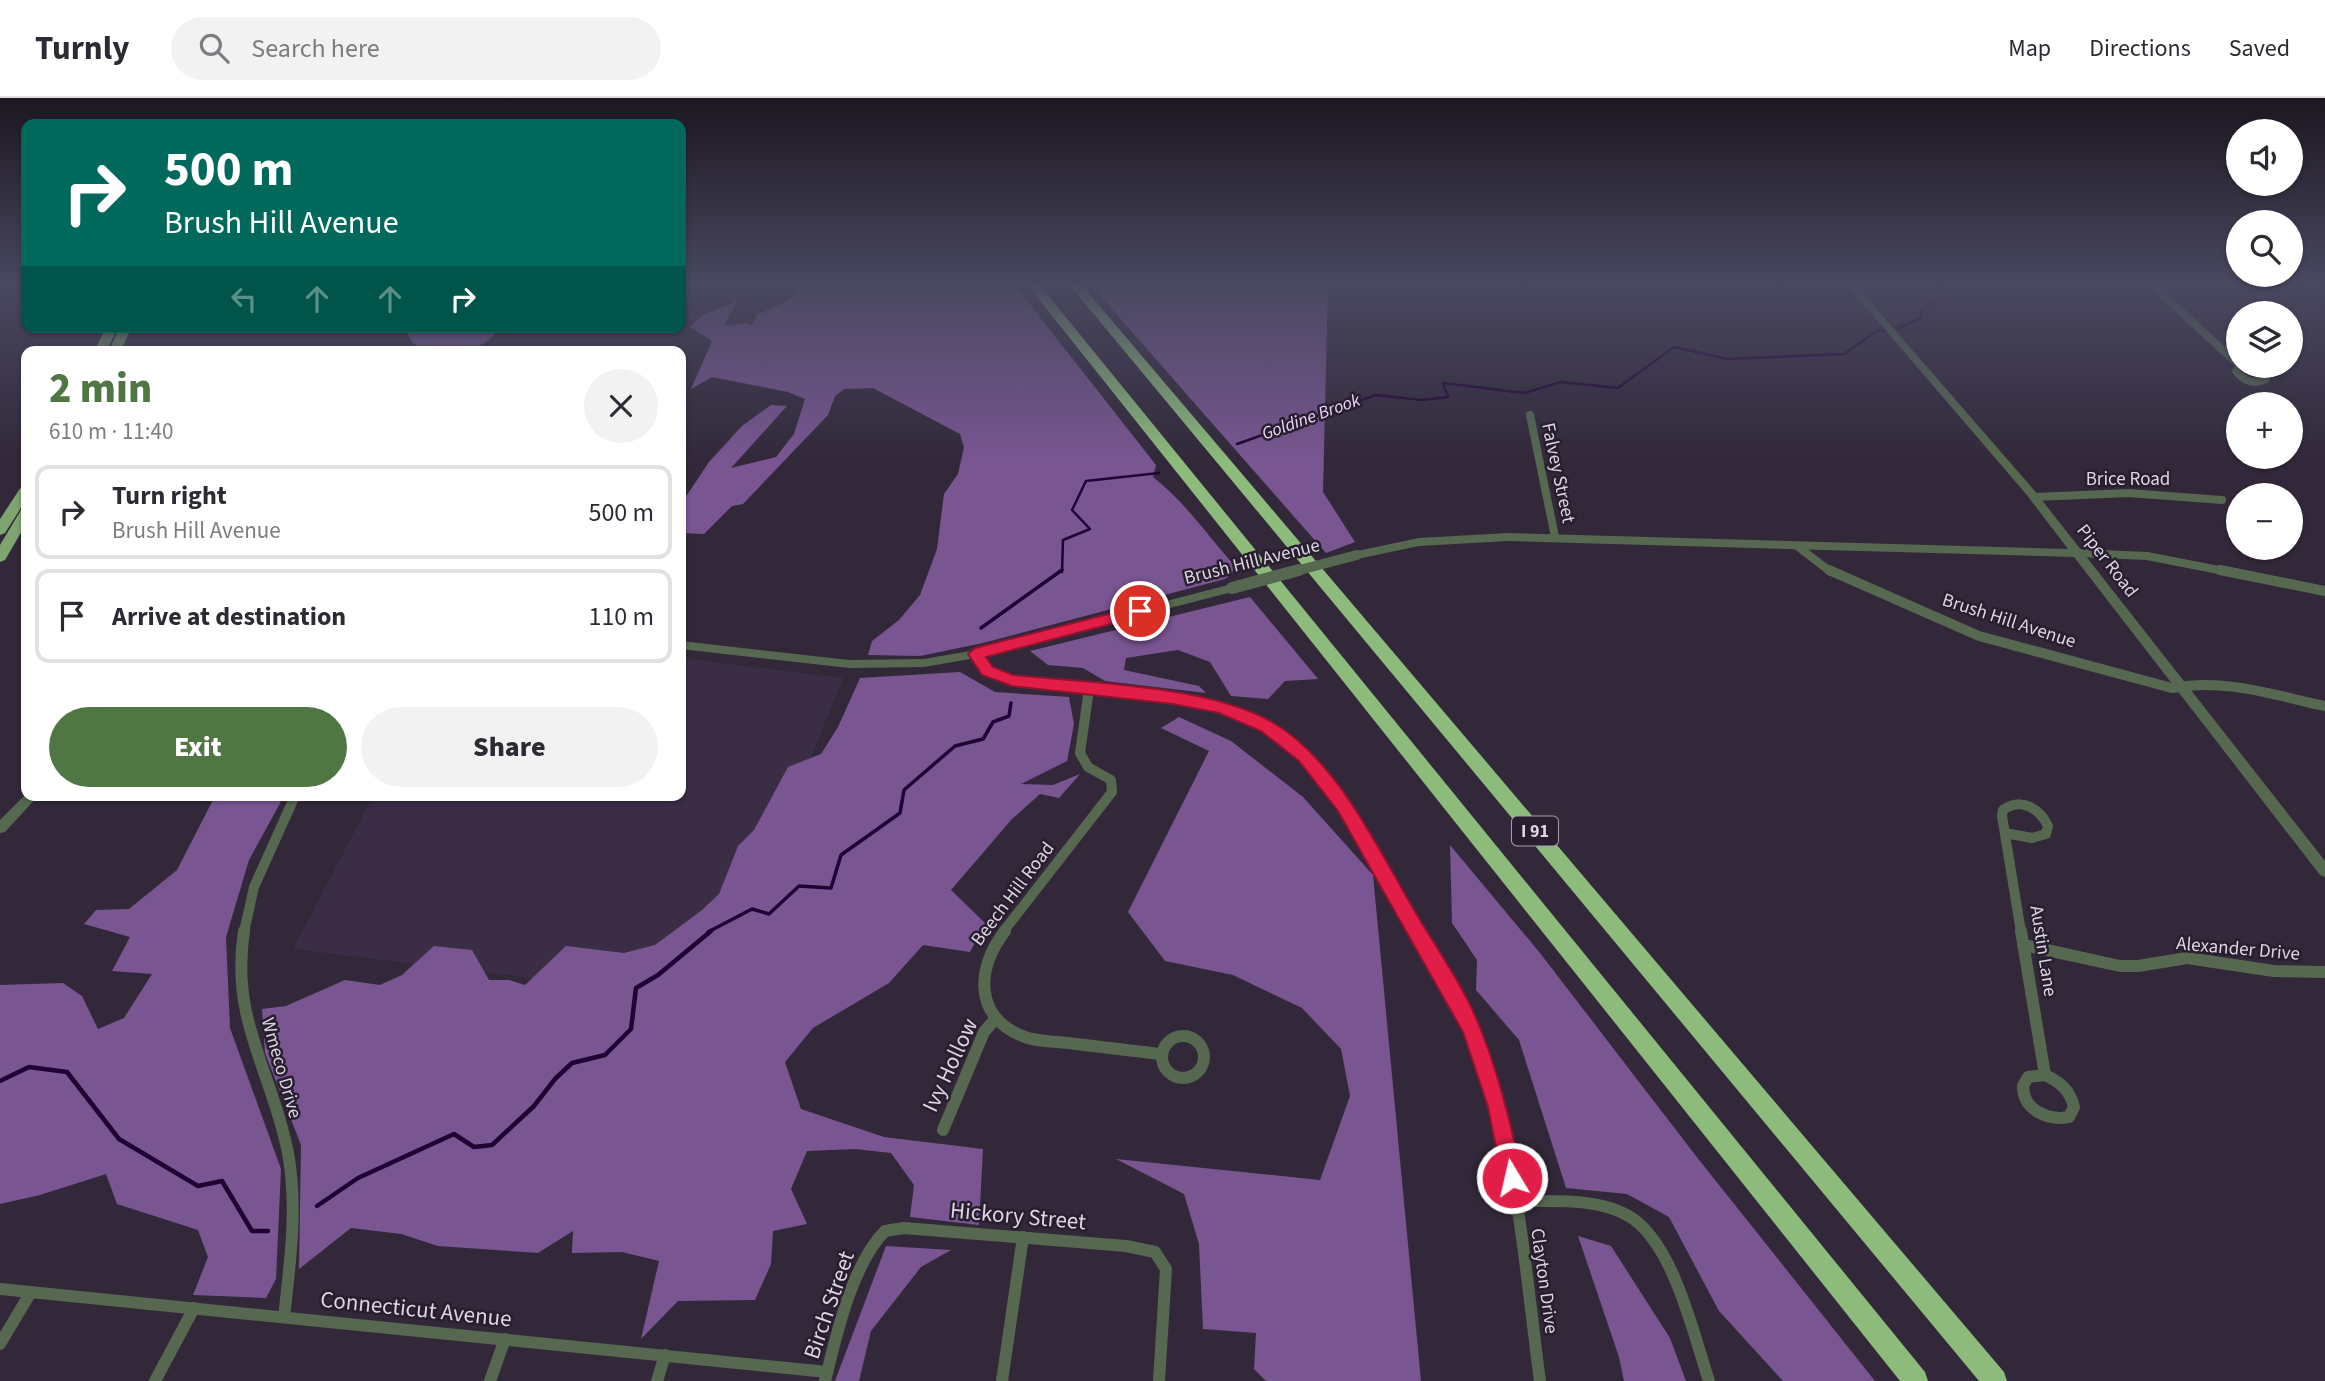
<!DOCTYPE html>
<meta charset="utf-8">
<style>
:root{--surface:#fff;--page:#f2f2f3;--text:#2b2b33;--muted:#7c7c81;--line:#e1e1e2;--accent:#4f7643}
body{margin:0;font-family:"Source Sans 3",sans-serif;background:var(--page);color:var(--text);height:100vh;display:flex;flex-direction:column;font-size:26px;white-space:nowrap}
*{box-sizing:border-box;margin:0}
p{font-size:23px;color:var(--muted)}
.icon{flex:none;width:38px;height:38px;fill:none;stroke:currentColor;stroke-width:2;stroke-linecap:round;stroke-linejoin:round}
.map{position:relative;flex:1;overflow:hidden}
.panel{position:absolute;left:21px;top:248px;width:665px;height:455px;display:flex;flex-direction:column;background:var(--surface);border-radius:14px;box-shadow:0 2px 5px #0004}
.panel>*{flex:none}
.top-card{position:absolute;left:21px;top:21px;width:665px;height:214px;border-radius:14px;box-shadow:0 2px 5px #0004;background:#00695c;color:#fff;overflow:hidden}
.controls{position:absolute;left:2226px;top:21px;display:grid;gap:14px}
.controls a{display:grid;place-items:center;width:77px;height:77px;border-radius:50%;background:var(--surface);box-shadow:0 2px 5px #0004;font-size:35px}
.pin{position:absolute;display:grid;place-items:center;width:60px;height:60px;color:#fff;margin:-30px;border:4px solid #fff;border-radius:50%;box-shadow:0 2px 7px #0007}
.me{position:absolute;width:77px;margin:-38px;rotate:351deg;stroke-linejoin:round;filter:drop-shadow(0 0 5px #0008)}
.turn{display:flex;align-items:center;gap:24px;height:147px;padding:0 28px;font-size:32px}
.turn .icon{width:91px;height:91px;stroke-width:2.5}
.turn b{display:block;font-size:49px;line-height:60px}
.lanes{display:flex;align-items:center;height:66px;padding:0 28px;background:#0003;justify-content:center;gap:35px;direction:ltr}
.lanes .off{opacity:.35}
.round{display:grid;place-items:center;flex:none;width:74px;height:74px;border-radius:37px;background:var(--page)}
.headline{display:flex;align-items:center;justify-content:space-between;height:119px;padding:0 28px}
h1{font-size:42px;font-weight:800;line-height:52px;color:var(--accent)}
.action{display:flex;gap:14px;margin-top:auto;padding:14px 28px}
.action a{flex:1;height:80px;border-radius:42px;background:var(--accent);color:#fff;font-size:28px;font-weight:800;line-height:80px;text-align:center}
.action a+a{background:var(--page);color:var(--text)}
ul{padding:0;list-style:none}
li{display:flex;align-items:center;gap:21px;height:94px;margin:0 14px 10px;padding:0 14px;border:4px solid var(--line);border-radius:14px}
li div{flex:1}
li b{display:block;font-size:26px}
li em{font-style:normal}
header{display:flex;align-items:center;gap:42px;box-sizing:border-box;height:98px;padding:0 35px;background:var(--surface);border-bottom:2px solid var(--line)}
header strong{font-size:33px}
nav{display:flex;gap:38px;margin-inline-start:auto;font-size:24px}
.search{width:490px;height:63px;background:var(--page);display:flex;align-items:center;gap:18px;box-sizing:border-box;padding:0 24px;border-radius:38px;color:var(--muted);font-size:26px}
.map>svg:first-child{display:block}
.built{fill:#3b2d45}
.forest{fill:#795692}
.lines{fill:none;stroke-linecap:round;stroke-linejoin:round}
.stream-far2{stroke:#1f0032;stroke-width:2.5}
.stream-far1{stroke:#1f0032;stroke-width:3.5}
.stream{stroke:#1f0032;stroke-width:4.5}
.minor-far2{stroke:#566950;stroke-width:8}
.minor-far1{stroke:#566950;stroke-width:10}
.minor{stroke:#566950;stroke-width:12}
.tertiary{fill:#566950;fill-rule:evenodd}
.primary{fill:#7ea470;fill-rule:evenodd}
.motorway{fill:#8dbb7c;fill-rule:evenodd}
.tertiary-bridge-far1{stroke:#566950;stroke-width:10}
.tertiary-bridge{stroke:#566950;stroke-width:12}
.route{fill:#e11d48;stroke:#92132f;stroke-width:2}
.labels{text-anchor:middle;dominant-baseline:central;stroke-width:5;stroke-linejoin:round;paint-order:stroke}
.far-water-label{font-size:18px;font-style:italic;fill:#ebd7fa;stroke:#281e30}
.shield{fill:#281e30;stroke:#a69fac;stroke-width:2}
.shield-label{font-size:18px;font-weight:bold;fill:#dcd6e1}
.street-label{font-size:19px;fill:#dcd6e1;stroke:#281e30}
.near-street-label{font-size:23px;fill:#dcd6e1;stroke:#281e30}
</style>
<header>
<strong>Turnly</strong>
<div class="search"><svg class="icon" aria-label="search" viewBox="0 0 24 24"><circle cx="10" cy="10" r="6"/><path d="M15 15l6 6"/></svg>Search here</div>
<nav><a>Map</a><a>Directions</a><a>Saved</a></nav>
</header>
<div class="map">
<svg width="2325" height="1283" viewBox="0 0 2325 1283">
<rect width="100%" height="100%" fill="#32283a"/>
<!-- built -->
<path class="built" d="M681,560l162,20 -131,322 -419,-51 80,-153h308z"/>
<!-- forest -->
<g class="forest">
<path d="M696,185h317l143,182 -3,12c33,26 54,58 82,89l-3,7 -7,6 -242,64 -63,13 -52,-1 4,-14 27,-21 21,-25 17,-46 7,-55 14,-20 6,-27 -4,-13 -87,-46 -29,1 -9,7 -7,19 -85,89 -11,2 -28,28 -23,-1v-29l28,-42 33,-36 29,-21 16,1 -56,62 45,-11 18,-23 11,-35 -17,-7 -76,-15 -21,12 21,-48 -22,-14 13,-12 34,-14 -13,25 22,-3 6,3 5,-11 36,-17 1,-11 -90,-1z"/>
<path d="M1089,185h239l-5,209 32,50 -29,11z"/>
<path d="M404,229h45l6,6 3,-6h42c-17,28 -48,25 -77,25l-11,-10z"/>
<path d="M1250,499l68,82 -33,2 -17,18 -37,-3 -21,-34 -32,-12 -52,8 -2,12 75,16 7,7 -101,-12 -22,-13 -35,-3 -18,-14z"/>
<path d="M960,574l35,20 74,5 5,27 -7,37 -46,23 32,1 27,-11 -21,24 -19,-4 -28,25 -61,71 34,33 -15,29 -47,-7 -34,38 -76,45 -28,34 16,47 83,28 99,12 -4,76 -69,-8 4,-32 -23,-32 -36,-4 -48,2 -16,38 16,35 -34,7 -2,33 -16,36 -77,1 -37,38 18,-78 -37,-9 -50,1 1,-22 -35,22 -100,-7 -37,-12 -50,-6 -52,41 2,-124 -36,-92 -3,-44 24,-3 59,-26 35,5 22,-10 32,-29 38,4 17,30h20l16,5 41,-39 58,7 31,-8 47,-35 17,-16 19,-48 16,-16 34,-63 33,-13 17,-27 22,-49z"/>
<path d="M1179,619l52,24 72,56 70,78 48,506h-155l-12,-12 2,-36 -53,-4 -4,-85 -15,-50 -68,-35 204,21 30,-84 -9,-47 -39,-41 -69,-33 -68,-14 -37,-49 81,-161 -48,-23z"/>
<path d="M215,698h69l-35,64 -23,77 4,91 51,141 -5,110 -10,19 -73,-3 15,-38 -10,-27 -81,-26 -11,-30 -66,21 -40,9v-219l63,-2 19,13 16,33 26,-11 28,-44 -40,-3 18,-34 -46,-13 12,-14 33,-1 48,-39z"/>
<path d="M1450,747l90,108 156,203 179,225h-92l-64,-70 -50,-94 -42,-23 -61,-6 -47,-148 -43,-50 1,-30 -25,-37z"/>
<path d="M1578,1138l33,10 59,92 16,43h-62l-5,-24z"/>
<path d="M886,1148l65,4 -30,17 -50,64 -12,50h-24z"/>
</g>
<g class="lines">
<!-- stream-far2 -->
<g class="stream-far2">
<path d="M1898,230l23,-10v-8l21,-10 -1,-17"/>
<path d="M1237,346l139,-49 46,5 26,-3 -5,-14 81,10 37,-11 57,6 56,-41 53,12 117,-5 34,-24 8,1"/>
<path d="M1062,474l1,-32 27,-11 -18,-19 14,-29 73,-8"/>
</g>
<!-- stream-far1 -->
<g class="stream-far1">
<path d="M981,530l81,-58"/>
<path d="M708,834l44,-23 17,5 30,-28 32,2 10,-33 59,-42 4,-23 51,-44 28,-7 10,-17 16,-6 2,-13"/>
</g>
<!-- stream -->
<g class="stream">
<path d="M0,983l29,-14 38,5 52,67 79,47 24,-5 30,50h16"/>
<path d="M317,1108l41,-28 96,-44 20,13 18,-2 42,-39 21,-27 17,-16 33,-8 26,-26 5,-41 22,-13 53,-44"/>
</g>
<!-- minor-far2 -->
<g class="minor-far2">
<path d="M2150,185l88,81"/>
<path d="M2241,268l19,5 6,8c-12,6 -22,2 -30,-8z"/>
<path d="M1530,317l25,122"/>
<path d="M2034,399l94,-4 94,7"/>
<path d="M1797,448l34,26"/>
<path d="M2079,455l68,3 82,16"/>
</g>
<!-- minor-far1 -->
<g class="minor-far1">
<path d="M1829,472l150,66 193,52c53,-10 101,7 153,18"/>
<path d="M2220,472l105,21"/>
<path d="M976,556l12,17 23,9c65,10 131,9 195,23 81,18 124,81 165,148 16,27 34,54 50,81"/>
<path d="M2005,735l27,5 14,-4 2,-8c-9,-18 -27,-29 -45,-16l-1,6 19,116"/>
<path d="M244,834l10,-45 41,-91"/>
<path d="M1003,834l109,-140 -1,-12 -23,-13 -8,-14 9,-64"/>
</g>
<!-- minor -->
<g class="minor">
<path d="M244,833c-14,89 28,140 44,222 10,54 2,110 -4,164"/>
<path d="M1005,833c-29,37 -32,87 20,106 13,5 29,4 43,6 31,4 61,7 92,11"/>
<path d="M1420,833c22,38 45,77 60,119 38,106 45,220 60,331"/>
<path d="M2021,833l24,144"/>
<path d="M2024,847l96,21h18l49,-8 87,13 51,1"/>
<circle cx="1183" cy="959" r="21"/>
<path d="M2045,977c15,7 25,15 29,32l-5,10c-21,4 -46,-7 -46,-31l5,-9z"/>
<path d="M943,1032l41,-98 12,-14"/>
<path d="M1515,1103c35,1 79,-4 112,14 46,25 66,118 82,166"/>
<path d="M0,1191l827,83"/>
<path d="M0,1246l31,-52"/>
<path d="M155,1283l39,-73"/>
<path d="M490,1283l15,-42"/>
<path d="M657,1283l8,-26"/>
<path d="M825,1283c11,-45 27,-117 60,-150l19,-3 222,18 29,6 11,17 -7,112"/>
<path d="M1002,1283l21,-144"/>
</g>
<!-- tertiary -->
<g class="tertiary">
<path d="M1845,185h9l180,207 291,371v16l-5,-2 -246,-318 -566,-16 -89,5 -62,13 -5,-4 5,-4 62,-13 89,-5 560,16 -42,-55z"/>
<path d="M1232,486l4,1 2,3 -2,3 -260,67 -52,9 -75,1 -168,-19v-8l168,19 75,-1 52,-9z"/>
<path d="M26,696v2h12l-33,36 -5,1v-13z"/>
</g>
<!-- primary -->
<g class="primary">
<path d="M106,229h12l-12,25h-12z"/>
<path d="M120,229h12l-12,25h-12z"/>
<path d="M26,388v14l-21,33 -5,2v-16l21,-32z"/>
<path d="M26,410v16l-21,36 -5,2v-17l21,-35z"/>
</g>
<!-- motorway -->
<g class="motorway">
<path d="M1026,185h12l887,1089 3,9h-28z"/>
<path d="M1068,185h12l924,1089 3,9h-28z"/>
</g>
<!-- tertiary-bridge-far1 -->
<path class="tertiary-bridge-far1" d="M1292,474l65,-17"/>
<!-- tertiary-bridge -->
<path class="tertiary-bridge" d="M1232,490l67,-18"/>
</g>
<!-- sky -->
<linearGradient id="sky" x2="0" y2="1"><stop stop-color="#1c1620"/><stop offset="0.51" stop-color="#494860"/><stop offset="1" stop-color="#494860" stop-opacity="0"/></linearGradient>
<rect width="2325" height="364" fill="url(#sky)"/>
<!-- route -->
<path class="route" d="M1140,508l5,1 3,4 -3,4 -159,42 7,10 20,8c76,8 193,10 259,47 66,38 107,129 145,193 22,37 49,75 64,115 19,48 31,97 41,148l-3,7 -7,3 -8,-3 -2,-7 -14,-71 -25,-75 -125,-221 -39,-50 -38,-30 -42,-18 -46,-9 -161,-18 -30,-11 -14,-21 7,-6z"/>
<g class="labels">
<!-- far-water labels -->
<g class="far-water-label">
<text transform="translate(1311 319) rotate(-20)">Goldine Brook</text>
</g>
<!-- shield labels -->
<rect class="shield" x="1512" y="718.5" width="46" height="29" rx="5"/>
<g class="shield-label">
<text x="1535" y="733">I 91</text>
</g>
<!-- street labels -->
<g class="street-label">
<text transform="translate(1558 375) rotate(78)">Falvey Street</text>
<text x="2128" y="381">Brice Road</text>
<text transform="translate(2107 463) rotate(52)">Piper Road</text>
<text transform="translate(1252 464) rotate(-14)">Brush Hill Avenue</text>
<text transform="translate(2009 523) rotate(18)">Brush Hill Avenue</text>
<text transform="translate(1013 796) rotate(-53)">Beech Hill Road</text>
<text transform="translate(2238 851) rotate(5)">Alexander Drive</text>
<text transform="translate(2043 853) rotate(81)">Austin Lane</text>
<text transform="translate(281 970) rotate(74)">Wmeco Drive</text>
<text transform="translate(1544 1183) rotate(82)">Clayton Drive</text>
</g>
<!-- near-street labels -->
<g class="near-street-label">
<text transform="translate(950 967) rotate(-65)">Ivy Hollow</text>
<text transform="translate(1018 1118) rotate(5)">Hickory Street</text>
<text transform="translate(829 1207) rotate(-71)">Birch Street</text>
<text transform="translate(416 1211) rotate(6)">Connecticut Avenue</text>
</g>
</g>
</svg>
<div class="controls">
<a><svg class="icon" aria-label="sound" viewBox="0 0 24 24"><path d="M4 9h4l5-4v14l-5-4H4zM17 9q2 3 0 6"/></svg></a>
<a><svg class="icon" aria-label="search" viewBox="0 0 24 24"><circle cx="10" cy="10" r="6"/><path d="M15 15l6 6"/></svg></a>
<a><svg class="icon" aria-label="layers" viewBox="0 0 24 24"><path d="M12 4l9 5-9 5-9-5zM3 14l9 5 9-5"/></svg></a>
<a>+</a>
<a>−</a>
</div>
<div class="pin" style="left:1140px;top:513px;background:#d93025"><svg class="icon" aria-label="arrive" viewBox="0 0 24 24"><path d="M6 21V4h12l-3 4 3 4H6"/></svg></div>
<svg class="me" style="left:1512px;top:1080px" viewBox="-20 -20 40 40"><circle r="17" fill="#e11d48" stroke="#fff" stroke-width="3"/><path d="M0-11L8 9 0 5-8 9z" fill="#fff"/></svg>
<div class="top-card">
<div class="turn"><svg class="icon" aria-label="right" viewBox="0 0 24 24"><path d="M7 20v-9h11M14 6l5 5-5 5"/></svg><div><b>500 m</b>Brush Hill Avenue</div></div>
<div class="lanes"><svg class="icon off" aria-label="left" viewBox="0 0 24 24"><path d="M17 20v-9H6M10 6l-5 5 5 5"/></svg><svg class="icon off" aria-label="ahead" viewBox="0 0 24 24"><path d="M12 20V5M6 11l6-6 6 6"/></svg><svg class="icon off" aria-label="ahead" viewBox="0 0 24 24"><path d="M12 20V5M6 11l6-6 6 6"/></svg><svg class="icon" aria-label="right" viewBox="0 0 24 24"><path d="M7 20v-9h11M14 6l5 5-5 5"/></svg></div>
</div>
<section class="panel">
<div class="headline"><div><h1>2 min</h1><p>610 m · 11:40</p></div><a class="round"><svg class="icon" aria-label="close" viewBox="0 0 24 24"><path d="M6 6l12 12M18 6L6 18"/></svg></a></div>
<ul>
<li><svg class="icon" aria-label="right" viewBox="0 0 24 24"><path d="M7 20v-9h11M14 6l5 5-5 5"/></svg><div><b>Turn right</b><p>Brush Hill Avenue</p></div><em>500 m</em></li>
<li><svg class="icon" aria-label="arrive" viewBox="0 0 24 24"><path d="M6 21V4h12l-3 4 3 4H6"/></svg><div><b>Arrive at destination</b></div><em>110 m</em></li>
</ul>
<div class="action"><a>Exit</a><a>Share</a></div>
</section>
</div>
